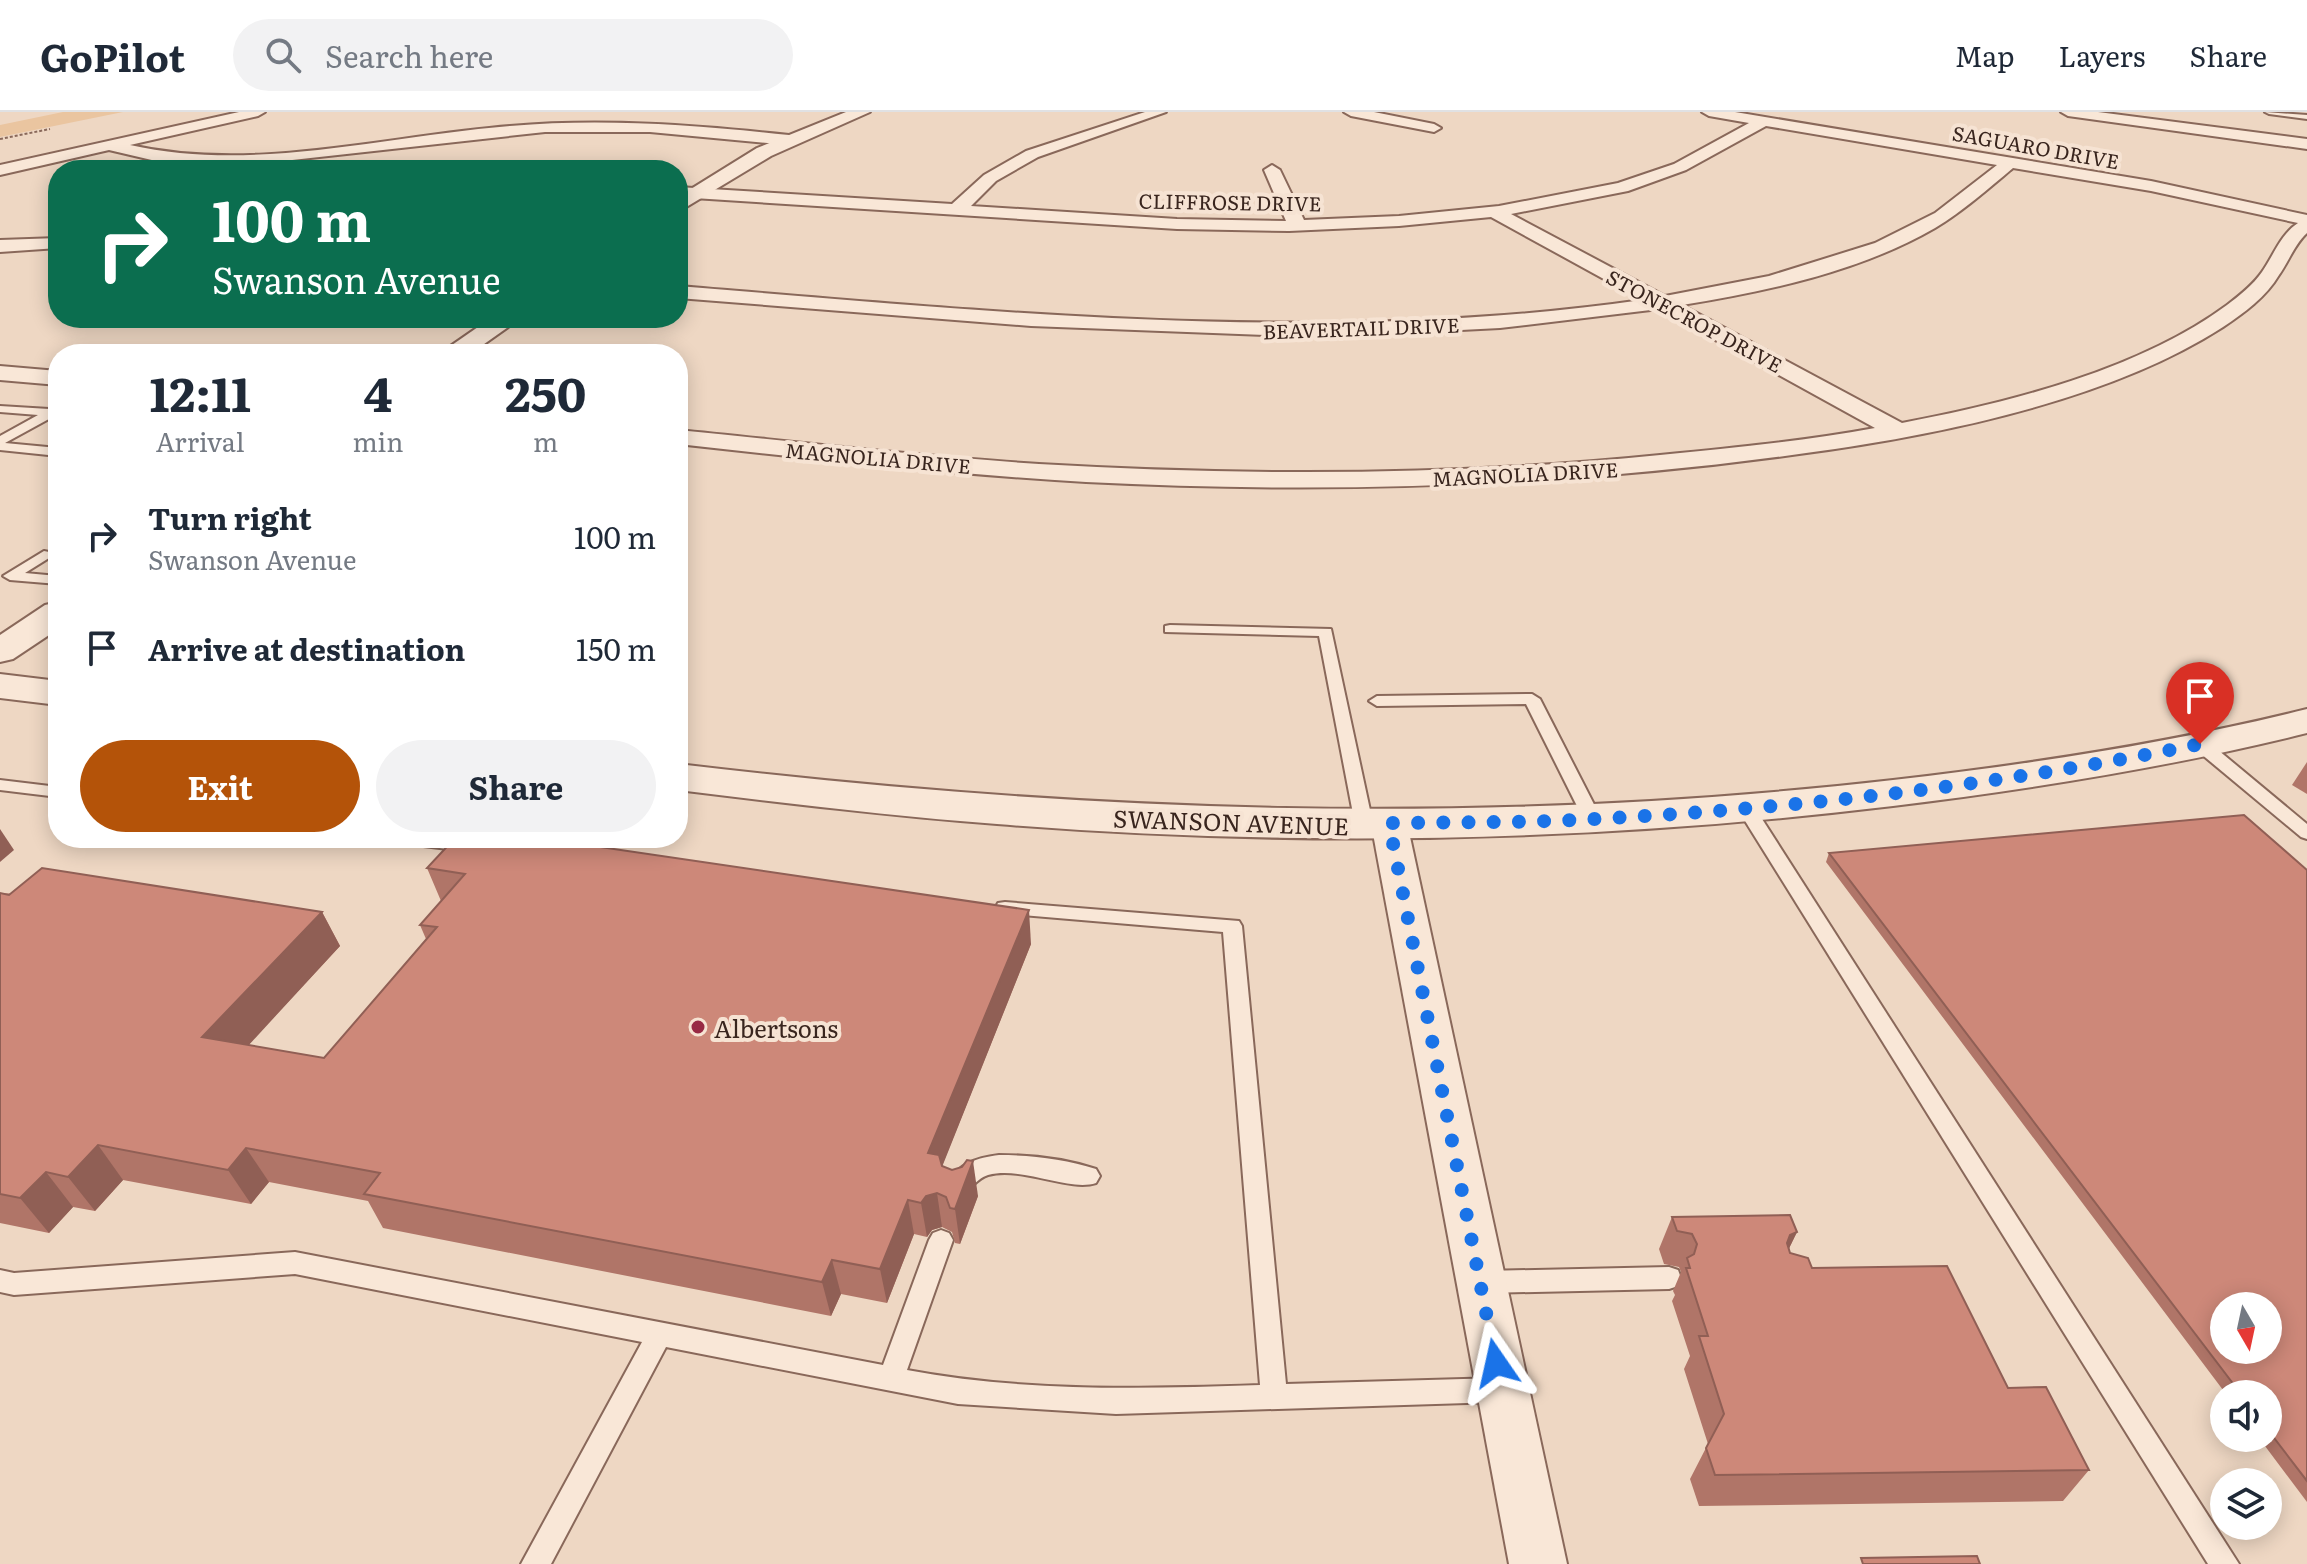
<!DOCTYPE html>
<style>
:root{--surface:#fff;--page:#f2f2f3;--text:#1f2937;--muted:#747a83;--line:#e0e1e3;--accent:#b45309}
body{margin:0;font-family:Literata,serif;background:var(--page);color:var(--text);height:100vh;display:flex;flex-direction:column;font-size:30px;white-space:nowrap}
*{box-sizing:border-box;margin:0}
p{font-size:26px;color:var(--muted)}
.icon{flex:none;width:44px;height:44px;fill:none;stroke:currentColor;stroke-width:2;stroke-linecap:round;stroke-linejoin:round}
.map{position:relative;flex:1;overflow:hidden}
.sheet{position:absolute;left:48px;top:232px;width:640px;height:504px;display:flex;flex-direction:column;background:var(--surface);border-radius:32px;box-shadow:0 4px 20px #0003}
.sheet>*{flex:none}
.banner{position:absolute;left:48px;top:48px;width:640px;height:168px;border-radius:32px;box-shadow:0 4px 20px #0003;background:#0b6e4f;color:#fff;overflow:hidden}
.needle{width:52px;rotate:171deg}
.buttons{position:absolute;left:2210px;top:1180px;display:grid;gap:16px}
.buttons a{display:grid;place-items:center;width:72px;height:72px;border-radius:50%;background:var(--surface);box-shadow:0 4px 20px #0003;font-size:40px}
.pin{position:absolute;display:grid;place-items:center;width:68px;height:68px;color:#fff;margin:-82px -34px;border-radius:50% 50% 50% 0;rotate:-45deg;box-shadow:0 0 8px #0007}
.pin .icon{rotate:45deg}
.me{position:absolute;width:88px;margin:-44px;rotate:349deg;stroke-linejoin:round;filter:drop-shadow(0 0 6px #0008)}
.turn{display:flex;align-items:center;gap:28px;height:168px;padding:0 32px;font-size:36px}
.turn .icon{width:104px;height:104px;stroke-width:2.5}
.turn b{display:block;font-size:56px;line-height:68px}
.eta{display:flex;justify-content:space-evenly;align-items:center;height:136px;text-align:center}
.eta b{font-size:48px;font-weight:700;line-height:56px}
.cta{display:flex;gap:16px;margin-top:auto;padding:16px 32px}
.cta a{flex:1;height:92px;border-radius:48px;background:var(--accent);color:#fff;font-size:32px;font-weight:700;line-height:92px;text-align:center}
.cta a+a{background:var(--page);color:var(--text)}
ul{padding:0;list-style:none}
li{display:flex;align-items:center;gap:24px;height:112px;padding:0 32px}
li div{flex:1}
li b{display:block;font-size:30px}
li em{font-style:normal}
header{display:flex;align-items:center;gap:48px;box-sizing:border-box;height:112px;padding:0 40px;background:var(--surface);border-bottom:2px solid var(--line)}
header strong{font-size:38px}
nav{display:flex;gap:44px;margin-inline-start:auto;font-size:28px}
.search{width:560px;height:72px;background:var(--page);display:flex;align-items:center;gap:20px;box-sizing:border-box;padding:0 28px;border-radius:44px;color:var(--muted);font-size:30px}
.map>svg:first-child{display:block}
.sand{fill:#eac5a0}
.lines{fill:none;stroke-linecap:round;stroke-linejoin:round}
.service-casing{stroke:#89685a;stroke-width:4}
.minor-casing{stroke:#89685a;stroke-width:4}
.tertiary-casing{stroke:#89685a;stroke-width:4}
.path{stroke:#89685a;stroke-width:2;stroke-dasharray:3 2;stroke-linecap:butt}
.service{fill:#f9e7d7;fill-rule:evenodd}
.minor{fill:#f9e7d7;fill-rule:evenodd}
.tertiary{fill:#f9e7d7;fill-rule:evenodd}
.wall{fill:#b07568}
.shaded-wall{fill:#905f55}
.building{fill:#cd8879;stroke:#905f55;stroke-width:2;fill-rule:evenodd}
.route{stroke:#1a73e8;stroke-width:14;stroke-dasharray:0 25.2}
.poi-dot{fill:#982a44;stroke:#f6e3d3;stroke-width:3}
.labels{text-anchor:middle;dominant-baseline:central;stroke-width:8;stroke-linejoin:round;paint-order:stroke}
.far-street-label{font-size:20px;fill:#39251e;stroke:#f6e3d3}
.street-label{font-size:24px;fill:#39251e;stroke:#f6e3d3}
.poi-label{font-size:24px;fill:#39251e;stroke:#f6e3d3;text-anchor:start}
</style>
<header>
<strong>GoPilot</strong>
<div class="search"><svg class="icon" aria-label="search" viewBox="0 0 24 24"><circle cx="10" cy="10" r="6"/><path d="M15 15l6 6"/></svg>Search here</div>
<nav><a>Map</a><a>Layers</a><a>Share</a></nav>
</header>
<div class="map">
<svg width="2307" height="1452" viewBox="0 0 2307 1452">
<rect width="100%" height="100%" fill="#eed7c3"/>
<!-- sand -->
<path class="sand" d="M63,0h60l-123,25v-12z"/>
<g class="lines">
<!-- service casing -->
<g class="service-casing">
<g id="service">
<path d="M2265,0l42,3v4l-38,-5z"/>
<path d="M0,294l49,3 9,-3v8l-53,29 53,5v8l-58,-6v-14l38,-21 -38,-3z"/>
<path d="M44,439l5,1v6l-24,15 33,3v8l-48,-4 -7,-4z"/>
<path d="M1170,513l161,4 42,195 -3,4h-12l-3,-4 -36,-188 -154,-4v-6z"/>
<path d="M1532,582l8,5 62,121 -3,4h-12l-3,-4 -58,-116 -149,2 -8,-5 8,-5z"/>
<path d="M2200,627l6,1 101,84v15l-6,-2 -107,-89 -2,-4z"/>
<path d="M0,668l58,7v10l-58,-7z"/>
<path d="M1746,690l9,6 484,756h-31l-471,-756z"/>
<path d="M398,726h56l24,4 3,4 -9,6 -65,-8z"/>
<path d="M1005,790l234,19 3,5 44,458 213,-6 9,3 4,9 -4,9 -9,3 -383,12 -158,-10 -292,-57 -115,217h-30l121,-222 -347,-68 -281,21 -14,-3v-22l14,3 281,-21 588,113 46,-125 4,-7 8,-3 8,3 4,7 -46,130c117,22 235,19 353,15l-37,-453 -225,-19 -3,-5 3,-5z"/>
<path d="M999,1043c32,0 67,4 97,14l4,7 -4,7c-27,9 -73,-17 -108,-8 -16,5 -19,23 -37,17l-4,-7c11,-22 30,-27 52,-30z"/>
<path d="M1669,1155l9,3 3,8 -3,8 -9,3 -185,4 -9,-3 -3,-8 3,-8 9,-3z"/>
</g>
</g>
<!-- minor casing -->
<g class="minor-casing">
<g id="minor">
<path d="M239,0h26l-7,4 -128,29c125,28 254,-9 380,-19 93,-8 186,-1 279,9l8,5 -8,5 -139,-13h-105l-289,32 -51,1 -49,-4 -47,-11 -109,25v-10z"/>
<path d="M1145,0h21l-128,45 -42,24 -25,25 206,13 109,2 -22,-51 8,-5 8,5 24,50 95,-4 100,-10 119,-23 56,-19 75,-41 -40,-7 -7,-4h33l416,69 156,34v18c-13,12 -18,28 -28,42 -13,22 -35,38 -56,52 -118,76 -293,110 -431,128 -234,32 -470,39 -706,27 -137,-8 -272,-23 -408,-38v-14c120,12 240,26 361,34 206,12 415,12 621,-9 72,-7 144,-14 215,-27l-216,-119 -159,19 -117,6 -118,1 -234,-9 -353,-28v-12c320,26 644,60 964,14l-151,-83 -92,9 -110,5 -112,-2 -499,-32v-10l274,17 32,-29 42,-24zM1766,14l231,39 -62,48 -60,30 -106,33 -104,20 -154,-82 117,-23 58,-21zM2013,56l138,23 147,32c-18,12 -24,32 -36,49 -9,13 -23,24 -35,33 -88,65 -219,98 -325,118l-220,-118c85,-14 177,-33 253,-77 28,-17 53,-39 78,-60z"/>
<path d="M1344,0h30l60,12 7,4 -7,4 -83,-16z"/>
<path d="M2061,0h37l209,27v10l-239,-33z"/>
<path d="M58,126v10l-58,4v-12z"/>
<path d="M0,254l58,5v14l-58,-5z"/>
<path d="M1389,700l13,3 5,8 160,741h-58l-138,-741 5,-8z"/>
</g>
</g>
<!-- tertiary casing -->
<g class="tertiary-casing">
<g id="tertiary">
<path d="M846,0h24l-99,44 -93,56v-15l79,-49z"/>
<path d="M491,206h30l-51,36h-31z"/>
<path d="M58,490v27l-45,30 -13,3v-27l45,-30z"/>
<path d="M0,562l58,7v24l-58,-7z"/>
<path d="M2307,597v24c-136,34 -275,56 -414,73 -296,36 -597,42 -896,18 -106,-8 -213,-21 -319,-34v-26c410,49 804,63 1215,16 139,-16 278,-37 414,-71z"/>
</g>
</g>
<!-- path -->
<path class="path" d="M0,27l50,-10"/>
<!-- service -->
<use href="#service" class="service"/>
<!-- minor -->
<use href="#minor" class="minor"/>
<!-- tertiary -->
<use href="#tertiary" class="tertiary"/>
</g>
<!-- wall -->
<g class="wall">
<path d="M2307,650v32l-15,-9z"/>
<path d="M1829,741l478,17v632l-48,-64h9v-44h-42l-400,-532z"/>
<path d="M427,756l604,76 -89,222 36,30 -18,48 -5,-1 -3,-11 -10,-5 -10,3 -5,7 -13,-3 -27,69 -46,-9 -10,22 -448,-88 -15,-27 -99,-19 -18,22 -128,-24 -28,31 -22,-4 -24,26 -49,-10v-330l322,19 18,34 -92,99 76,13 102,-119 -6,-14 21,-24z"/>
<path d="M1672,1105l125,15 -8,16 1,5 218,135 81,82 -26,31 -364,5 -9,-27 18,-35 -24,-75 6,-13 -18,-55 3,-6 -2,-4 8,-19 -2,-5 -15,-3 -5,-15z"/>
</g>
<!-- shaded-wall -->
<g class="shaded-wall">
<path d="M0,717l14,21 -14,12z"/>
<path d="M1029,798l2,34 -97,243 -6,-34z"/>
<path d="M322,800l18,34 -116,126 -22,-35z"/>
<path d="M98,1033l25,35 -28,31 -27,-34z"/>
<path d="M246,1036l23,34 -18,22 -23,-34z"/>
<path d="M973,1049l5,35 -18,48 -5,-35z"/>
<path d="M46,1060l27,35 -24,26 -29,-35z"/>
<path d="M937,1081l5,34 -10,3 -5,7 -6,-34 5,-7z"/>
<path d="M908,1088l6,34 -27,69 -7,-34z"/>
<path d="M1797,1120l-16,33 9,-30z"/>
<path d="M832,1148l9,34 -10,22 -9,-34z"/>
</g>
<!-- building -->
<g class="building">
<path d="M2244,703l63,55v611l-39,-51v-36h-27l-412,-541zM2224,1194h44v44h-44z"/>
<path d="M455,726h84l490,72 -101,243 11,2 3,11 10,4 10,-3 5,-7 6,1 -18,48 -5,-1 -4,-11 -9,-4 -11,3 -5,7 -13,-3 -28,69 -48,-9 -10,22 -458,-88 16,-21 -134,-25 -18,22 -130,-25 -30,32 -22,-5 -26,26 -20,-4v-301l9,2 33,-27 280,44 -120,125 122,21 113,-131 -17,-2 45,-51 -38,-6z"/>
<path d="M1790,1103l7,17 -7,3 -3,8 3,10 18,5 4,10 135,-2 61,122 38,-1 43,83 -374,5 -9,-27 18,-34 -25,-78h9l-22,-68h4l-3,-10 7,-4 3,-10 -5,-10 -15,-3 -5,-14z"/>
<path d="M1977,1444l3,8h-117l-2,-6z"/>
</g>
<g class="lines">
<!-- route -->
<path class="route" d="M1496,1251l-107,-540c69,-1 138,0 206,-4 203,-11 406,-34 605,-75"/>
</g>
<!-- markers -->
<circle class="poi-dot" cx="698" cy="915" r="8"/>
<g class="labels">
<!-- far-street labels -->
<g class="far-street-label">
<text transform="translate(2036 34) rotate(10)">SAGUARO DRIVE</text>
<text transform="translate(1230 89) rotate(1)">CLIFFROSE DRIVE</text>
<text transform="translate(1695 208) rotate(28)">STONECROP DRIVE</text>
<text transform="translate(1361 215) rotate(-2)">BEAVERTAIL DRIVE</text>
<text transform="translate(878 345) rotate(5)">MAGNOLIA DRIVE</text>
<text transform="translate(1525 361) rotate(-3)">MAGNOLIA DRIVE</text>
</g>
<!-- street labels -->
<g class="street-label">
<text transform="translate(1231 709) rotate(2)">SWANSON AVENUE</text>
</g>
<!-- poi labels -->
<g class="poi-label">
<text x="714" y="915">Albertsons</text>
</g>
</g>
</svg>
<div class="buttons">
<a><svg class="needle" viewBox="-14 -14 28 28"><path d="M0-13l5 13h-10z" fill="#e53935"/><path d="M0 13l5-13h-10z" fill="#747a83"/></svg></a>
<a><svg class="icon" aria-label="sound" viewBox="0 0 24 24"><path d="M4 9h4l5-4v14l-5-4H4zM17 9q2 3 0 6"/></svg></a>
<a><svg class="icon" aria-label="layers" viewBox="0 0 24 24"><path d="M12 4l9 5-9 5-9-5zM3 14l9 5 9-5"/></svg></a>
</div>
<div class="pin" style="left:2200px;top:632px;background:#d93025"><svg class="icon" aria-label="arrive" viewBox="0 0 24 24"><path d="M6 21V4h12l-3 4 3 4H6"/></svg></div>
<svg class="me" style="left:1496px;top:1251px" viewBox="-20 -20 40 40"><path d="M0-17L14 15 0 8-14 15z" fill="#1a73e8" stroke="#fff" stroke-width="4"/></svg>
<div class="banner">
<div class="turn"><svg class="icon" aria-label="right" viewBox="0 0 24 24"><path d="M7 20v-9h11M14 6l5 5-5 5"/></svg><div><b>100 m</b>Swanson Avenue</div></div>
</div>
<section class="sheet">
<div class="eta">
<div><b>12:11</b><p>Arrival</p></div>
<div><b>4</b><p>min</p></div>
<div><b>250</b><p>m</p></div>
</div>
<ul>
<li><svg class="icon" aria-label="right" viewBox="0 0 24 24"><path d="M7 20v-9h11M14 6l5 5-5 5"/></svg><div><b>Turn right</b><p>Swanson Avenue</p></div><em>100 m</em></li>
<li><svg class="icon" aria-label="arrive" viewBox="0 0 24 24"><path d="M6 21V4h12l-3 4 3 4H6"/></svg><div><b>Arrive at destination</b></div><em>150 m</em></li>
</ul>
<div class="cta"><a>Exit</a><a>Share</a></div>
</section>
</div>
